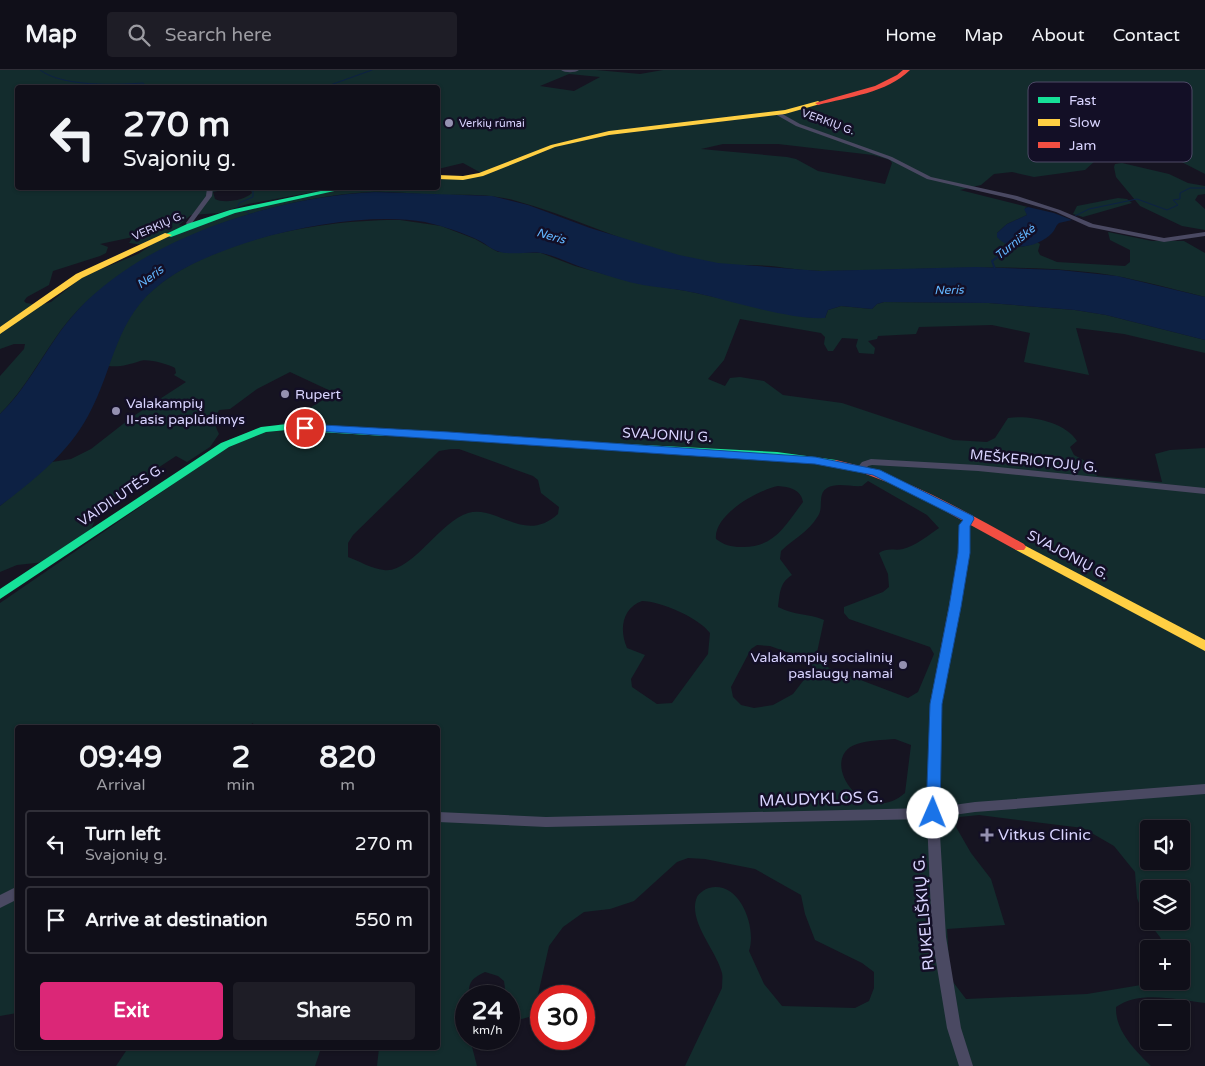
<!DOCTYPE html>
<meta charset="utf-8">
<style>
:root{--surface:#100f19;--page:#1e1d26;--text:#f1f3f6;--muted:#9c9ca2;--line:#302f38;--accent:#db2777}
body{margin:0;font-family:"Varela Round",sans-serif;background:var(--page);color:var(--text);height:100vh;display:flex;flex-direction:column;font-size:19px;white-space:nowrap}
*{box-sizing:border-box;margin:0}
p{font-size:16px;color:var(--muted)}
.icon{flex:none;width:28px;height:28px;fill:none;stroke:currentColor;stroke-width:2;stroke-linecap:round;stroke-linejoin:round}
.map{position:relative;flex:1;overflow:hidden}
.details{position:absolute;left:15px;top:655px;width:425px;height:325px;display:flex;flex-direction:column;background:var(--surface);border-radius:5px;box-shadow:0 1px 4px #0004,0 0 0 1px var(--line)}
.details>*{flex:none}
.banner{position:absolute;left:15px;top:15px;width:425px;height:105px;border-radius:5px;box-shadow:0 1px 4px #0004,0 0 0 1px var(--line);background:#100f19;color:var(--text);overflow:hidden}
.tools{position:absolute;left:1140px;top:750px;display:grid;gap:10px}
.tools a{display:grid;place-items:center;width:50px;height:50px;border-radius:5px;background:var(--surface);box-shadow:0 1px 4px #0004,0 0 0 1px var(--line);font-size:25px}
.speed{position:absolute;left:455px;top:915px;display:flex;gap:10px;font-size:25px;font-weight:700;text-align:center}
.speed>*{display:grid;place-content:center;width:65px;height:65px;border-radius:50%;background:var(--surface);box-shadow:0 1px 4px #0004,0 0 0 1px var(--line);line-height:1}
.speed small{font-size:12px;font-weight:400}
.speed .limit{border:8px solid #d22;background:#fff;color:#111}
.pin{position:absolute;display:grid;place-items:center;width:42px;height:42px;color:#fff;margin:-21px;border:2px solid #fff;border-radius:50%;box-shadow:0 1px 5px #0007}
.me{position:absolute;width:55px;margin:-28px;rotate:1deg;stroke-linejoin:round;filter:drop-shadow(0 0 4px #0008)}
.turn{display:flex;align-items:center;gap:18px;height:105px;padding:0 25px;font-size:22px}
.turn .icon{width:65px;height:65px;stroke-width:2.5}
.turn b{display:block;font-size:35px;line-height:42px}
.eta{display:flex;justify-content:space-evenly;align-items:center;height:85px;text-align:center}
.eta b{font-size:30px;font-weight:700;line-height:35px}
.primary-button{display:flex;gap:10px;margin-top:auto;padding:10px 25px}
.primary-button a{flex:1;height:58px;border-radius:5px;background:var(--accent);color:#fff;font-size:20px;font-weight:700;line-height:58px;text-align:center}
.primary-button a+a{background:var(--page);color:var(--text)}
ul{padding:0;list-style:none}
li{display:flex;align-items:center;gap:15px;height:68px;margin:0 10px 8px;padding:0 15px;border:2px solid var(--line);border-radius:5px}
li div{flex:1}
li b{display:block;font-size:19px}
li em{font-style:normal}
header{display:flex;align-items:center;gap:30px;box-sizing:border-box;height:70px;padding:0 25px;background:var(--surface);border-bottom:1px solid var(--line)}
header strong{font-size:24px}
nav{display:flex;gap:28px;margin-inline-start:auto;font-size:18px}
.search{width:350px;height:45px;background:var(--page);display:flex;align-items:center;gap:12px;box-sizing:border-box;padding:0 18px;border-radius:5px;color:var(--muted);font-size:19px}
.map>svg:first-child{display:block}
.green{fill:#132c2d;fill-rule:evenodd}
.water{fill:#0d2144}
.lines{fill:none;stroke-linecap:round;stroke-linejoin:round}
.stream-far1{stroke:#0d2144;stroke-width:1}
.stream{stroke:#0d2144;stroke-width:2}
.street{fill:#4a4962;fill-rule:evenodd}
.fast{fill:#16e098;fill-rule:evenodd}
.slow{fill:#ffcf43;fill-rule:evenodd}
.jam{fill:#f24e42;fill-rule:evenodd}
.route{fill:#1a73e8;stroke:#114b97}
.poi-dot{fill:#9591b1;stroke:#130f26;stroke-width:2}
.labels{text-anchor:middle;dominant-baseline:central;stroke-width:5;stroke-linejoin:round;paint-order:stroke}
.far-street-label{font-size:11px;fill:#d9d4ff;stroke:#130f26}
.far-poi-label{font-size:11px;fill:#d9d4ff;stroke:#130f26;text-anchor:start}
.far-water-label{font-size:12px;font-style:italic;fill:#62b6ff;stroke:#130f26}
.poi-label{font-size:14px;fill:#d9d4ff;stroke:#130f26;text-anchor:start}
.street-label{font-size:14px;fill:#d9d4ff;stroke:#130f26}
.near-street-label{font-size:16px;fill:#d9d4ff;stroke:#130f26}
.near-poi-label{font-size:16px;fill:#d9d4ff;stroke:#130f26;text-anchor:start}
.key{fill:#130f26;stroke:#4e4a67;stroke-width:1}
.key-label{font-size:14px;fill:#d9d4ff}
</style>
<header>
<strong>Map</strong>
<div class="search"><svg class="icon" aria-label="search" viewBox="0 0 24 24"><circle cx="10" cy="10" r="6"/><path d="M15 15l6 6"/></svg>Search here</div>
<nav><a>Home</a><a>Map</a><a>About</a><a>Contact</a></nav>
</header>
<div class="map">
<svg width="1205" height="996" viewBox="0 0 1205 996">
<rect width="100%" height="100%" fill="#161421"/>
<!-- green -->
<g class="green">
<path d="M0,0h596l44,4 23,-4h542v104l-43,-22 -19,-4 -39,10 -9,3 -10,9 -51,7 -22,-5 -18,2 -13,11 -21,5 68,17 -3,1 2,7 -20,9 -10,9c15,13 20,18 40,9l3,2 -2,7 2,4 17,7 68,4 5,-4v-12l-20,-10 -2,-8 44,9h32l21,12v44c-36,-9 -72,-19 -108,-24 -91,-11 -183,-2 -274,-2 -18,0 -35,-3 -52,-5 -13,-1 -27,-1 -40,-1 -76,-5 -146,-46 -218,-65 -29,-7 -50,-5 -78,-5 -22,-1 -43,-4 -65,-3 -99,6 -214,45 -287,113 -33,31 -49,75 -83,109v-38l24,-27 1,-5h-11l-14,5zM569,4l31,3 -26,14 -34,-5zM18,18h420v81l25,-6 22,12 -22,4 -25,-1v10h-87l-100,18 -59,21 -13,-2 12,-10 28,-2 29,-9 87,-16h-85l2,5c-7,7 -28,11 -37,6l-2,-7 18,-4h-213zM723,74h55l95,11 17,5 2,3 -7,21 -67,-13 -22,-12 -9,-2 -86,-8zM133,167l-4,6 21,3 -12,8 -56,23 -31,25 -11,3 -14,-2 -2,-2 3,-4 22,-12 4,-14 47,-15 6,-3 2,-6 -8,-3z"/>
<path d="M1122,93l47,11 19,9 17,3v8l-7,1 -3,5 10,9v21l-23,-4 -42,-20 -24,-29 -2,-10 1,-3z"/>
<path d="M1118,128l9,1 5,4 -49,14 -10,-3 4,-8z"/>
<path d="M400,150l41,6 34,13 23,13 43,1 34,13 61,17 51,8 118,26 20,1 3,-8 13,-4 31,3 5,-5 7,-2 105,1 86,7 31,5 99,25v13l-81,-19 -48,-6 13,47 -65,-13 6,-29 -38,-8 -73,2 -3,7 -38,2 -1,3 -9,2 7,7 -1,6 -15,-1 -3,-7 2,-7 -16,-1 -9,13h-5l-4,-7 1,-7 -4,-4 -81,-14 -16,41 -16,19 17,7 5,-8 10,-1 24,4 19,14 59,8 111,37 34,2 8,-4 13,-20c22,-3 57,4 69,23l-7,6 4,8 19,10 4,11 65,6 -7,-28 15,-4 35,-2v555c-29,-3 -64,-13 -89,4 -1,24 19,43 35,59h-466l37,-78c0,-5 1,-11 0,-15 -5,-22 -35,-52 -25,-76 2,-4 8,-8 12,-9 31,-8 48,40 40,63l15,33 18,22 73,2 14,-7 5,-13v-16l-12,-9 -47,-23 -10,-26 -4,-19 -46,-26 -50,-10 -17,-1 -11,4 -43,39 -24,8 -26,3 -21,15 -14,19 -14,62 -6,9 -11,3 -9,-3v-21h-3l-2,-15 -6,-5 -13,-4c-13,6 -17,10 -16,24h-3v43h4l7,27h-100l2,-18h59v-320h-184l-1,-5 -8,5h-227l-1,285 -17,3v-413l223,-153 64,-29 48,-28 -45,-21 -33,17 -27,20 -11,1c-5,9 -5,14 0,24l-9,13 -23,15 -11,-6 -91,60 9,6 -2,6 -47,34 -28,3 -17,7v-66l52,-44 19,-3 20,-10 41,-32 54,-35 -12,-7 2,-2 -1,-5c-6,-4 -29,-10 -35,-7 -12,4 -19,6 -32,5 9,-24 18,-48 35,-67 57,-59 179,-80 257,-79zM451,379h8l74,27 5,4 3,13 18,14 -1,7c-34,31 -61,-10 -90,-1 -28,8 -57,61 -84,57 -12,-1 -25,-9 -36,-13v-14l5,-8 86,-84zM868,411l59,34 12,13c-10,7 -24,18 -36,21 -8,2 -16,-2 -24,4l9,21 1,13 -6,5 -39,15v6l5,6 81,28 4,7 -16,38 -10,6 -79,-30 -13,-11 8,-37c-16,-7 -29,-4 -46,-13 2,-13 1,-24 14,-32l-12,-16 1,-8c13,-13 27,-18 37,-35 6,-9 -1,-22 9,-28 10,-6 23,-1 35,-2zM778,416c11,1 23,3 25,16 -18,24 -29,46 -62,45 -10,0 -17,-2 -25,-8 -3,-24 42,-49 62,-53zM642,531c19,0 57,17 68,32l-2,21 -36,49 -15,1 -25,-17 -1,-8 14,-24 -18,-7c-8,-18 -5,-40 15,-47zM757,575l13,1 39,14 4,8 -20,26 -20,11 -19,3 -13,-3 -8,-8 -2,-10 20,-38zM895,669l16,6 -6,48c-42,37 -89,-36 -48,-49 11,-4 26,-4 38,-5zM979,745l104,13 31,18 21,26 2,26 8,20 15,19 5,12h16v32h-16l-78,13 -121,5 -16,-21 -3,-49 58,-4 -14,-46 -20,-26 -15,-26 3,-10zM1149,759h32v32h-32zM1149,819h32v32h-32z"/>
<path d="M128,978h193l-6,18h-199z"/>
</g>
<!-- water -->
<g class="water">
<path d="M375,122l117,4 36,9 62,23 89,27 39,8 102,8 156,-4 84,3 57,6 88,21v43l-99,-25 -31,-5 -86,-7 -105,-1 -7,2 -5,5 -31,-3 -13,4 -3,8c-35,2 -93,-17 -129,-25 -17,-4 -35,-5 -53,-8 -16,-3 -31,-8 -47,-13 -19,-5 -36,-15 -55,-19 -14,-2 -30,3 -44,-2 -6,-2 -11,-7 -17,-10 -16,-8 -37,-15 -55,-19 -71,-13 -204,17 -262,60 -49,36 -48,85 -75,134 -20,37 -55,65 -88,90v-92c32,-31 48,-72 77,-103 69,-75 199,-114 298,-119z"/>
<path d="M1028,137l26,6 18,7 -13,3c-4,3 -3,6 -7,10 -13,14 -41,20 -55,4v-4l10,-9 20,-9 -3,-6z"/>
</g>
<g class="lines">
<!-- stream-far1 -->
<g class="stream-far1">
<path d="M40,0c22,17 76,15 103,13l6,5"/>
<path d="M322,18l50,-18"/>
<path d="M238,137l1,-4 14,-6v-9"/>
<path d="M244,140l9,6"/>
<path d="M1075,146l14,-7 48,-10 30,11 11,-5 -5,-5 7,-1v-6l10,-5h15"/>
</g>
<!-- stream -->
<path class="stream" d="M995,199l-3,-8 21,-15v-3"/>
<!-- street -->
<g class="street">
<path d="M561,0h18c-4,3 -14,3 -18,0z"/>
<path d="M777,41l23,13 92,33 39,20 86,19 43,14 33,14 71,14 41,-6v4l-41,6 -75,-15 -33,-15 -43,-13 -86,-20 -39,-20 -92,-33 -21,-12 -1,-1z"/>
<path d="M207,118h6l-1,8 -20,27v3h-4l-2,-3 20,-27z"/>
<path d="M871,389l107,6 227,23v6l-227,-23 -106,-6 -4,1 -3,4h-6l-2,-2 5,-6z"/>
<path d="M969,446l5,3 -4,6 -1,28 -27,151 -3,103 36,-5 230,-18v10l-230,18 -36,5 7,120 15,91 12,38h-14l-12,-38 -15,-91 -5,-118 -381,8 -108,-5v-10l108,5 381,-9 3,-104 29,-151 1,-28 6,-8z"/>
<path d="M18,816v13l-18,9v-13z"/>
</g>
<!-- fast -->
<g class="fast">
<path d="M335,118h13l-113,25 -64,24 -7,-2 23,-11 43,-14z"/>
<path d="M287,354l98,6 5,3 -5,3 -98,-6 -21,2 -37,15 -229,152v-10l221,-146 40,-16z"/>
<path d="M586,372l191,10 59,8 5,3 -5,3 -59,-8 -195,-11 -1,-2 1,-2z"/>
</g>
<!-- slow -->
<g class="slow">
<path d="M818,31l3,2 -1,1 -35,10 -176,21 -54,12 -72,29 -20,4 -25,-1v-4l25,1 16,-3 72,-28 58,-14 176,-21z"/>
<path d="M165,163l7,2 -90,43 -82,56v-7l76,-53z"/>
<path d="M385,360l201,12 5,3 -5,3 -204,-13 -2,-2 2,-2z"/>
<path d="M1020,473l185,97v11l-189,-101 -2,-3 2,-3z"/>
</g>
<!-- jam -->
<g class="jam">
<path d="M903,0h7c-23,23 -62,27 -92,35l-3,-2 60,-17 22,-11z"/>
<path d="M836,390c70,16 126,50 188,84l2,3 -2,3h-8l-111,-61 -47,-18 -26,-6 -1,-2z"/>
</g>
</g>
<!-- route -->
<path class="route" d="M305,354l144,8 366,25 65,13 93,46 1,3 -4,7v27l-9,54 -19,97 -2,109 -2,4 -5,2 -5,-2 -2,-4 4,-109 19,-97 9,-54 1,-28 4,-5 -90,-45 -58,-11 -513,-34v-5z"/>
<!-- markers -->
<g class="poi-dot">
<circle cx="449" cy="53" r="5"/>
<circle cx="285" cy="324" r="5"/>
<circle cx="116" cy="341" r="5"/>
<circle cx="903" cy="595" r="5"/>
<path d="M984.5 757.5h5v5h5v5h-5v5h-5v-5h-5v-5h5z"/>
</g>
<g class="labels">
<!-- far-street labels -->
<g class="far-street-label">
<text transform="translate(828 52) rotate(20)">VERKIŲ G.</text>
<text transform="translate(158 156) rotate(-24)">VERKIŲ G.</text>
</g>
<!-- far-poi labels -->
<g class="far-poi-label">
<text x="459" y="53">Verkių rūmai</text>
</g>
<!-- far-water labels -->
<g class="far-water-label">
<text transform="translate(551 166) rotate(16)">Neris</text>
<text transform="translate(1015 172) rotate(-39)">Turniškė</text>
<text transform="translate(150 207) rotate(-37)">Neris</text>
<text transform="translate(949 220) rotate(-1)">Neris</text>
</g>
<!-- poi labels -->
<g class="poi-label">
<text x="295" y="324">Rupert</text>
<text x="126" y="333">Valakampių<tspan x="126" dy="16">II-asis paplūdimys</tspan></text>
<text x="893" y="587" text-anchor="end">Valakampių socialinių<tspan x="893" dy="16">paslaugų namai</tspan></text>
</g>
<!-- street labels -->
<g class="street-label">
<text transform="translate(667 365) rotate(3)">SVAJONIŲ G.</text>
<text transform="translate(1034 391) rotate(6)">MEŠKERIOTOJŲ G.</text>
<text transform="translate(121 425) rotate(-34)">VAIDILUTĖS G.</text>
<text transform="translate(1068 485) rotate(28)">SVAJONIŲ G.</text>
</g>
<!-- near-street labels -->
<g class="near-street-label">
<text transform="translate(821 729) rotate(-2)">MAUDYKLOS G.</text>
<text transform="translate(924 843) rotate(-95)">RUKELIŠKIŲ G.</text>
</g>
<!-- near-poi labels -->
<g class="near-poi-label">
<text x="998" y="765">Vitkus Clinic</text>
</g>
</g>
<!-- legend -->
<rect x="1028" y="12" width="164" height="80" rx="8" class="key"/>
<rect x="1038" y="27" width="22" height="6" fill="#16e098"/>
<rect x="1038" y="49" width="22" height="7" fill="#ffcf43"/>
<rect x="1038" y="72" width="22" height="6" fill="#f24e42"/>
<g class="key-label">
<text x="1069" y="35">Fast</text>
<text x="1069" y="57">Slow</text>
<text x="1069" y="80">Jam</text>
</g>
</svg>
<div class="tools">
<a><svg class="icon" aria-label="sound" viewBox="0 0 24 24"><path d="M4 9h4l5-4v14l-5-4H4zM17 9q2 3 0 6"/></svg></a>
<a><svg class="icon" aria-label="layers" viewBox="0 0 24 24"><path d="M12 4l9 5-9 5-9-5zM3 14l9 5 9-5"/></svg></a>
<a>+</a>
<a>−</a>
</div>
<div class="speed"><div>24<small>km/h</small></div><div class="limit">30</div></div>
<div class="pin" style="left:305px;top:358px;background:#d93025"><svg class="icon" aria-label="arrive" viewBox="0 0 24 24"><path d="M6 21V4h12l-3 4 3 4H6"/></svg></div>
<svg class="me" style="left:933px;top:743px" viewBox="-20 -20 40 40"><circle r="19" fill="#fff"/><path d="M0-13L10 11 0 6-10 11z" fill="#1a73e8"/></svg>
<div class="banner">
<div class="turn"><svg class="icon" aria-label="left" viewBox="0 0 24 24"><path d="M17 20v-9H6M10 6l-5 5 5 5"/></svg><div><b>270 m</b>Svajonių g.</div></div>
</div>
<section class="details">
<div class="eta">
<div><b>09:49</b><p>Arrival</p></div>
<div><b>2</b><p>min</p></div>
<div><b>820</b><p>m</p></div>
</div>
<ul>
<li><svg class="icon" aria-label="left" viewBox="0 0 24 24"><path d="M17 20v-9H6M10 6l-5 5 5 5"/></svg><div><b>Turn left</b><p>Svajonių g.</p></div><em>270 m</em></li>
<li><svg class="icon" aria-label="arrive" viewBox="0 0 24 24"><path d="M6 21V4h12l-3 4 3 4H6"/></svg><div><b>Arrive at destination</b></div><em>550 m</em></li>
</ul>
<div class="primary-button"><a>Exit</a><a>Share</a></div>
</section>
</div>
